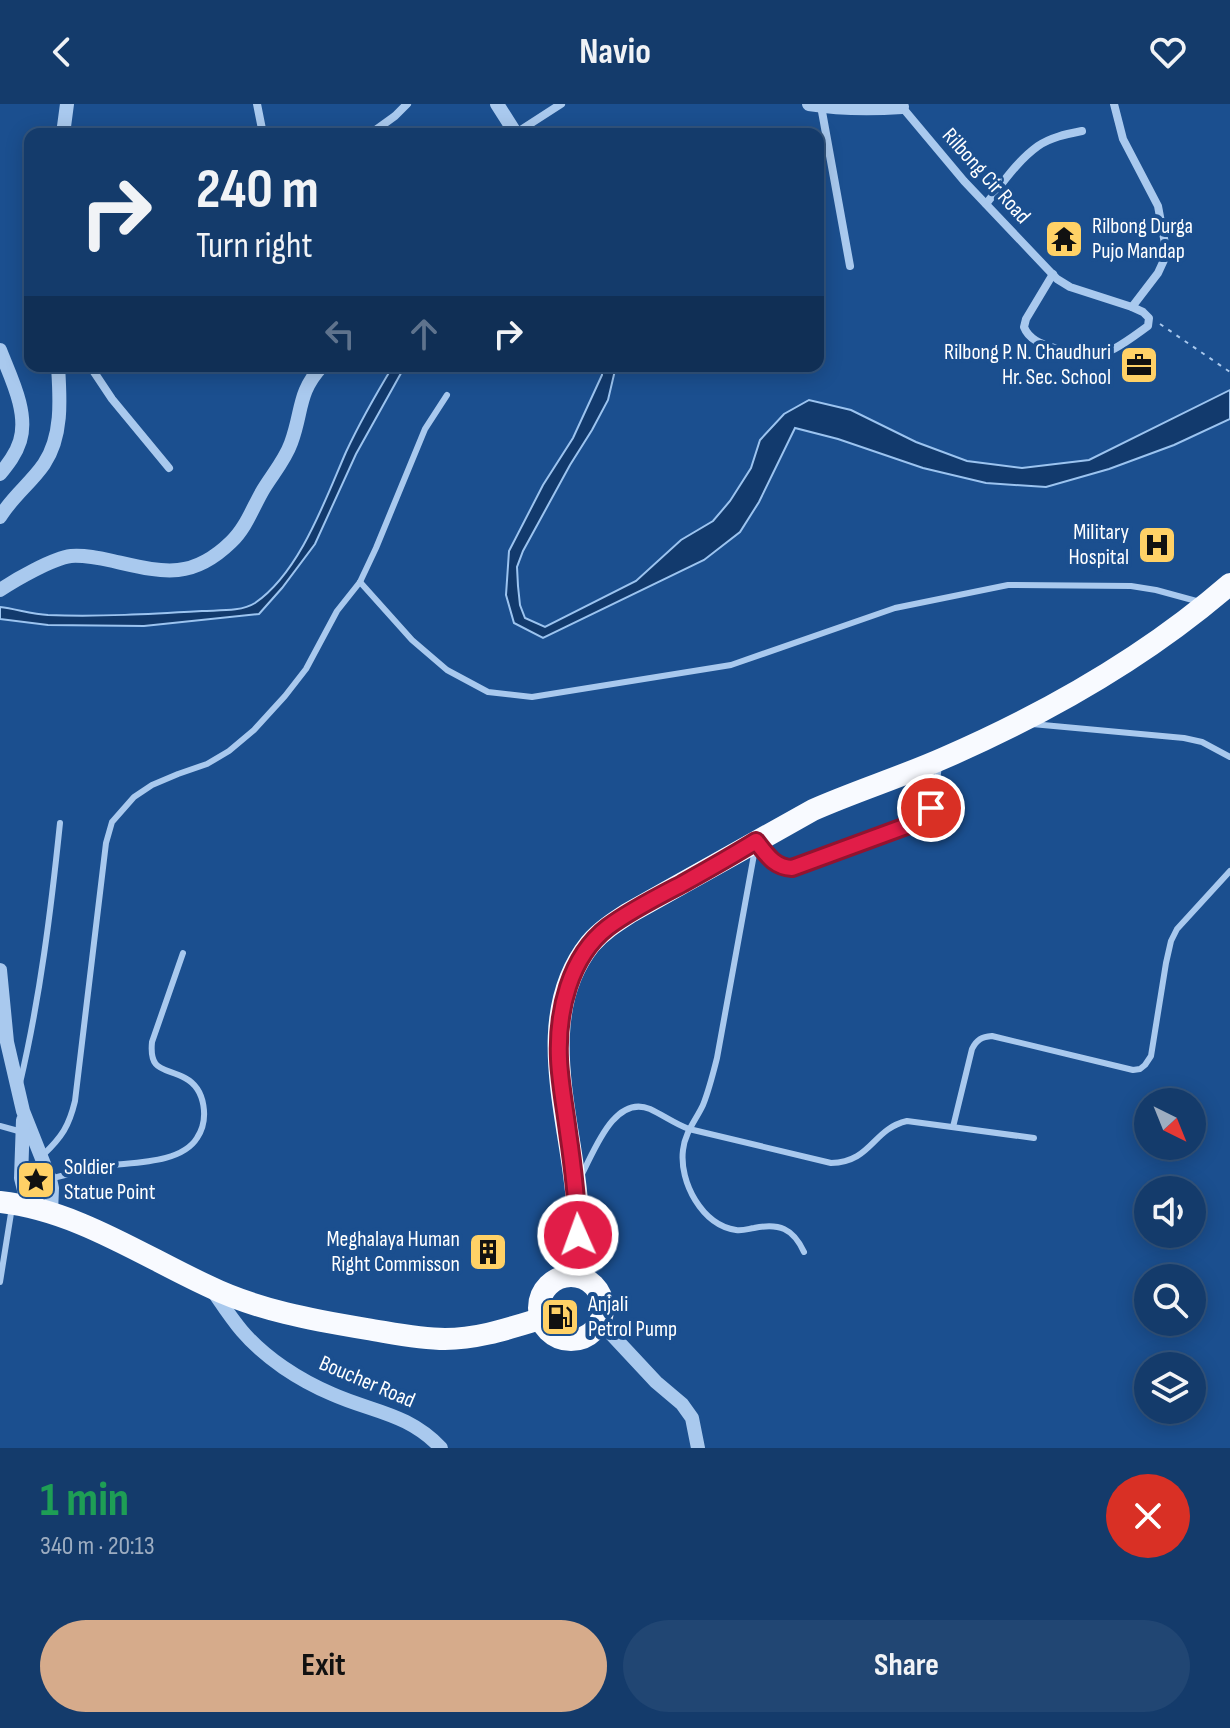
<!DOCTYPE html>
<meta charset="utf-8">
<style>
:root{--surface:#143b6b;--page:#214673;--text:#f1f3f6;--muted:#9dadc1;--line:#33557e;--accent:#d6ab8b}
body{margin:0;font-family:"Sofia Sans Condensed",sans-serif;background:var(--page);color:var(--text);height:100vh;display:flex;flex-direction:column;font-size:30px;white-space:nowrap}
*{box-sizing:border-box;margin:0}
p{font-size:26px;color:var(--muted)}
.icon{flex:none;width:44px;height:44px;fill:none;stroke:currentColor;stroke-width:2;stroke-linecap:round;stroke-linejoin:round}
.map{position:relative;height:1344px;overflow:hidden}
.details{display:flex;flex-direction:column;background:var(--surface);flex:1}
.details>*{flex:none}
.hud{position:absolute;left:24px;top:24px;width:800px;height:244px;border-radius:16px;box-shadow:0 4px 20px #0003,0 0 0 2px var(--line);background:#143b6b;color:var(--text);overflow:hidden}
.needle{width:52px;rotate:137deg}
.tools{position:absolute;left:1134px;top:984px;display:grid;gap:16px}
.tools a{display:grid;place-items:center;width:72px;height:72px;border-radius:50%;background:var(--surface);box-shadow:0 4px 20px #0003,0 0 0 2px var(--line);font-size:40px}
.pin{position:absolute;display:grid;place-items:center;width:68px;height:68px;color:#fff;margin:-34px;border:4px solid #fff;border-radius:50%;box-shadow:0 2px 8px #0007}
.me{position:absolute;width:88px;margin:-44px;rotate:358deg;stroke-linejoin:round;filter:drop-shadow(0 0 6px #0008)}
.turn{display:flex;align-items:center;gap:28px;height:168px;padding:0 40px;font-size:36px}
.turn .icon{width:104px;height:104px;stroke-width:2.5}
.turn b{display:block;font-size:56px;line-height:68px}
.lanes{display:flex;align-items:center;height:76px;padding:0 40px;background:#0003;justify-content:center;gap:40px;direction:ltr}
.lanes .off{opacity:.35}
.round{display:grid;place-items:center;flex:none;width:84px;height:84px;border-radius:42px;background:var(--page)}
.headline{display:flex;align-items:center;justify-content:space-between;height:136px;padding:0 40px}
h1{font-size:48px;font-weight:700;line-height:60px;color:#1e9e55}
.cta{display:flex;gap:16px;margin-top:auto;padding:16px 40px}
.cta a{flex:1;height:92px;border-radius:48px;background:var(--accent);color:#111;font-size:32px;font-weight:700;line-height:92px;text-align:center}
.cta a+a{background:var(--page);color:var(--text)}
header{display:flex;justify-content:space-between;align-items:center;height:104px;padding:0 40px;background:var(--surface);font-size:36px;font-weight:700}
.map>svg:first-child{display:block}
.water{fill:#123a6d;stroke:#9cc4f0;stroke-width:2}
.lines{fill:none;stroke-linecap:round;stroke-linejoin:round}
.path{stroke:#a9c9ee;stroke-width:2;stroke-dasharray:4 6;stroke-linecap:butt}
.service{stroke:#a9c9ee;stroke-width:6}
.minor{stroke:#a9c9ee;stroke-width:8}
.tertiary{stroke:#a9c9ee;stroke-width:14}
.trunk{stroke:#f8faff;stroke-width:22}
.route-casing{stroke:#92132f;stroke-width:20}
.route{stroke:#e11d48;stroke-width:14}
.labels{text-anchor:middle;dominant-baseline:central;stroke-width:8;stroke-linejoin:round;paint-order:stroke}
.street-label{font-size:22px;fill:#fff;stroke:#1b4f8f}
.poi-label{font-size:22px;fill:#fff;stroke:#1b4f8f;text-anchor:start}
</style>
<header><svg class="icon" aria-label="back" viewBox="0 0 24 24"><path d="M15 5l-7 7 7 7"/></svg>Navio<svg class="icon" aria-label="heart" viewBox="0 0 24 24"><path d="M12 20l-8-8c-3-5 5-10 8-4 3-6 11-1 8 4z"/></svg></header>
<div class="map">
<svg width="1230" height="1344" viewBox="0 0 1230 1344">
<rect width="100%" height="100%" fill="#1b4f8f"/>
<!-- water -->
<g class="water">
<path d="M393,262h12l-49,88 -41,90 -33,44 -23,26 -115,12 -96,-1 -48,-6v-12c16,2 32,7 48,8 51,2 103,-1 154,-4 16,-1 39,1 53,-8 45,-31 70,-103 91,-151 14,-30 30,-58 47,-86z"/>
<path d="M602,262h14l-8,34 -16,30 -22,35 -47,86 -6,16 1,19 2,19 5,13 20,9 91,-46 45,-41 32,-19 17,-20 21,-33 9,-28 24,-26 25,-14 42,10 65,32 51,19 55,7 67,-8 141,-70v29l-56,26 -65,24 -63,18 -60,-4 -63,-15 -85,-29 -43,-11 -36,74 -19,30 -36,28 -161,78 -29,-15 -8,-28 3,-44 34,-66 30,-47 29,-63z"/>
</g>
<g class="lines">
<!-- path -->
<path class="path" d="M1160,220l70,48"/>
<!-- service -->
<g class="service">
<path d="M360,478l52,58 35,30 41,22 44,5 199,-32 164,-57 113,-23 123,1 25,4 44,12"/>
<path d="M1032,620l152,14 18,4 28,15"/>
<path d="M758,740c10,13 17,23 34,24l128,-47c16,-13 16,-36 19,-55"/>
<path d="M755,745l-38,209c-4,16 -8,32 -14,47 -7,15 -18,27 -20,45 -4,32 19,75 53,80 6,1 12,-1 18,-2 25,-5 39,0 50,24"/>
<path d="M20,979c20,-85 31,-173 40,-260"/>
<path d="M0,1022l22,6"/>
<path d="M953,1023l19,-78c5,-10 10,-12 20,-13l141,34 7,-1 5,-4 6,-9 15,-93 5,-22 6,-12 53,-58"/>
<path d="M43,1051c19,-18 26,-29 32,-54l31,-258 6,-21 22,-25 18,-12 26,-11 29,-10 22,-13 25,-21 31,-34 21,-27 31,-58 23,-29 16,-34 49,-119 22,-34"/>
<path d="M581,1072c13,-24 33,-82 69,-67 13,6 25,15 39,20l142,34c41,-1 41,-34 76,-42l127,17"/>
<path d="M50,1075c18,-5 36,-10 55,-13 27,-4 76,-2 92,-28 12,-18 9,-49 -12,-60 -20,-11 -36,-5 -33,-36l31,-89"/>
<path d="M0,1178l12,-75"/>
</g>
<!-- minor -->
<g class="minor">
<path d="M257,0l6,30"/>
<path d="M821,2l29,160"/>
<path d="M902,3l62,74 93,98 13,8 62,20"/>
<path d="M516,29l45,-29"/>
<path d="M370,30l25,-18 12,-12"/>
<path d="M986,100c16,-20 31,-43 52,-58 13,-9 29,-12 44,-15"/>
<path d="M1053,170l-27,45 -2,8c5,13 18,17 30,21 10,3 20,8 31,9 22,1 46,-19 63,-31l1,-8 -6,-6 -11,-5 26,-34 6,-13 2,-11 -8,-43 -35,-67 -9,-35"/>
<path d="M90,262l22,33 57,69"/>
</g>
<!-- tertiary -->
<g class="tertiary">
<path d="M497,0l19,30"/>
<path d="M809,0c31,5 62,5 93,3l-2,-3"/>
<path d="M63,30l4,-30"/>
<path d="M0,246c10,26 29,62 20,91 -4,13 -12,23 -20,33"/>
<path d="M0,413c12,-20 31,-34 44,-53 19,-28 16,-66 14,-98"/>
<path d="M0,486c15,-10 53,-32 71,-34 14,-1 28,2 42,5 49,11 78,20 118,-19 15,-14 22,-35 32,-52 9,-15 22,-30 28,-47 12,-32 6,-50 31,-77"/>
<path d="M0,866l7,72 16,69 27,68 2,9 -1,25"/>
<path d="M23,1016l-2,58 7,28"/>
<path d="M213,1187c9,13 18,27 29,40 23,27 57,49 90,63 40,18 76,19 109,54"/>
<path d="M600,1218l56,60 26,22 10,14 6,30"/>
</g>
<!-- trunk -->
<g class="trunk">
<path d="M0,1098c75,8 141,53 208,84 49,24 105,34 159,43 25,4 52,10 78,10 33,0 65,-11 95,-20"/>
<path d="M576,1172c1,-24 3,-49 1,-74 -6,-83 -45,-185 13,-258 11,-13 25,-22 39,-31l184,-103c43,-19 88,-33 131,-52 101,-44 203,-102 286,-174"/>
<circle cx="571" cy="1204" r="32"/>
</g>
</g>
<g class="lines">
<!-- route casing -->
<g class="route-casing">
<path id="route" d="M578,1131c-1,-35 -5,-69 -10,-103 -3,-24 -8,-49 -9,-73 -2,-47 10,-102 49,-132 23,-17 49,-30 74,-43 25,-14 50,-28 74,-43 11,14 18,26 36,27l128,-47 7,-6 4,-7"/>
</g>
<!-- route -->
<use href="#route" class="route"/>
</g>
<!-- icons -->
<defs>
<g id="temple-square" transform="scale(2)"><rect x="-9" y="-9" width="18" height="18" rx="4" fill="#ffd166" stroke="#1b4f8f"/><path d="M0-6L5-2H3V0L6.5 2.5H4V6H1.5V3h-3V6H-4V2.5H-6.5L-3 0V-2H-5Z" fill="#111"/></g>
<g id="office-square" transform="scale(2)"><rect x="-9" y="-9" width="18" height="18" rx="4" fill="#ffd166" stroke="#1b4f8f"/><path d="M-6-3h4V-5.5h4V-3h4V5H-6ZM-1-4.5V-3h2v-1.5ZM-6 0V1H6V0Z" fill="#111"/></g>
<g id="hospital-square" transform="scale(2)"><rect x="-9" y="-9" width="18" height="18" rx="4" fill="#ffd166" stroke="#1b4f8f"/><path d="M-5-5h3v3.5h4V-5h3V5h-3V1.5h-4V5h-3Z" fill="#111"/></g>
<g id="sight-square" transform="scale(2)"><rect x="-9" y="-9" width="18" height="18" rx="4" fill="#ffd166" stroke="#1b4f8f"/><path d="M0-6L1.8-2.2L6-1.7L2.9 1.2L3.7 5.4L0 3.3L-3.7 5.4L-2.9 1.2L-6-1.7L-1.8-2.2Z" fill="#111"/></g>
<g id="building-square" transform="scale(2)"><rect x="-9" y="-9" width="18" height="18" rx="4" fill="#ffd166" stroke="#1b4f8f"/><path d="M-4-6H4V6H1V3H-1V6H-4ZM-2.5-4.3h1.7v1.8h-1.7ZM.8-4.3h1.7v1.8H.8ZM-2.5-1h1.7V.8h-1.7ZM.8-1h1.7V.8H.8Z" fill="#111"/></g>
<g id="fuel-square" transform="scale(2)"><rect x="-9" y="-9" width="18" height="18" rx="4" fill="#ffd166" stroke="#1b4f8f"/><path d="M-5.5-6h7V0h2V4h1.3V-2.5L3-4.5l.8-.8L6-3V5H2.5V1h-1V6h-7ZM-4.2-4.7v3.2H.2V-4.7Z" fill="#111"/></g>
</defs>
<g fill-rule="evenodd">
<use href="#temple-square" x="1064" y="135"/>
<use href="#office-square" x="1139" y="261"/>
<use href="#hospital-square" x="1157" y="441"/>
<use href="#sight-square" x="36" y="1076"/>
<use href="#building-square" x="488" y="1148"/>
<use href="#fuel-square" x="560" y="1213"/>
</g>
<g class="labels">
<!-- street labels -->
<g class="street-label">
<text transform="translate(986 72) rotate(48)">Rilbong Cir Road</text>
<text transform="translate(367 1278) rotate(23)">Boucher Road</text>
</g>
<!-- poi labels -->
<g class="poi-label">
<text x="1092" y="122">Rilbong Durga<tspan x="1092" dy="25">Pujo Mandap</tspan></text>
<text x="1111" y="248" text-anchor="end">Rilbong P. N. Chaudhuri<tspan x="1111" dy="25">Hr. Sec. School</tspan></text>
<text x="1129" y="428" text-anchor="end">Military<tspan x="1129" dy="25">Hospital</tspan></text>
<text x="64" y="1063">Soldier<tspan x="64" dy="25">Statue Point</tspan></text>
<text x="460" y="1135" text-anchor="end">Meghalaya Human<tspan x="460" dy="25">Right Commisson</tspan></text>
<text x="588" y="1200">Anjali<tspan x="588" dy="25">Petrol Pump</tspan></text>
</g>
</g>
</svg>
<div class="tools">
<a><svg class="needle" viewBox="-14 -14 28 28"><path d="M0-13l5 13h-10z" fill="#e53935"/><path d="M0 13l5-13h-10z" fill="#9dadc1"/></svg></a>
<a><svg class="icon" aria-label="sound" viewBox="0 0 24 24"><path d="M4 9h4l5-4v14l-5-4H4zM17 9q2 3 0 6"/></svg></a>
<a><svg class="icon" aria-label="search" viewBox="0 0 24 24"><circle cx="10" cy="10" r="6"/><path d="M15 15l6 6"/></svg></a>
<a><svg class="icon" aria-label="layers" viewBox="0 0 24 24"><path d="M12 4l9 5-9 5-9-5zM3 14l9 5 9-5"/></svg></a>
</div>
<div class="pin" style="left:931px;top:704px;background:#d93025"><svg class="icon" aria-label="arrive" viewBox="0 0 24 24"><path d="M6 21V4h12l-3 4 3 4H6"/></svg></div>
<svg class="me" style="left:578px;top:1131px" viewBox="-20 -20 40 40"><circle r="17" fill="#e11d48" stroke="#fff" stroke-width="3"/><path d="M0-11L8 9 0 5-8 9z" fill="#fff"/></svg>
<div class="hud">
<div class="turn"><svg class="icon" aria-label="right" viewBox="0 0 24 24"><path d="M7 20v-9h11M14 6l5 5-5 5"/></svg><div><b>240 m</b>Turn right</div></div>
<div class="lanes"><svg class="icon off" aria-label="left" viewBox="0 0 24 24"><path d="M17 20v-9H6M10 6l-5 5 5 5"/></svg><svg class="icon off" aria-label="ahead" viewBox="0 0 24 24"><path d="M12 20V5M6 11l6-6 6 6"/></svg><svg class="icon" aria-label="right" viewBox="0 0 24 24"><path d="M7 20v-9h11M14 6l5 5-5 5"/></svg></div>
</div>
</div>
<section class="details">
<div class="headline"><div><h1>1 min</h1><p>340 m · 20:13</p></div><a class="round" style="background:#d93025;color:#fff"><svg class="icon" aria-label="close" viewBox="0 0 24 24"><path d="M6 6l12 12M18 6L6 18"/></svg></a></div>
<div class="cta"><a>Exit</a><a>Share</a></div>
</section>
